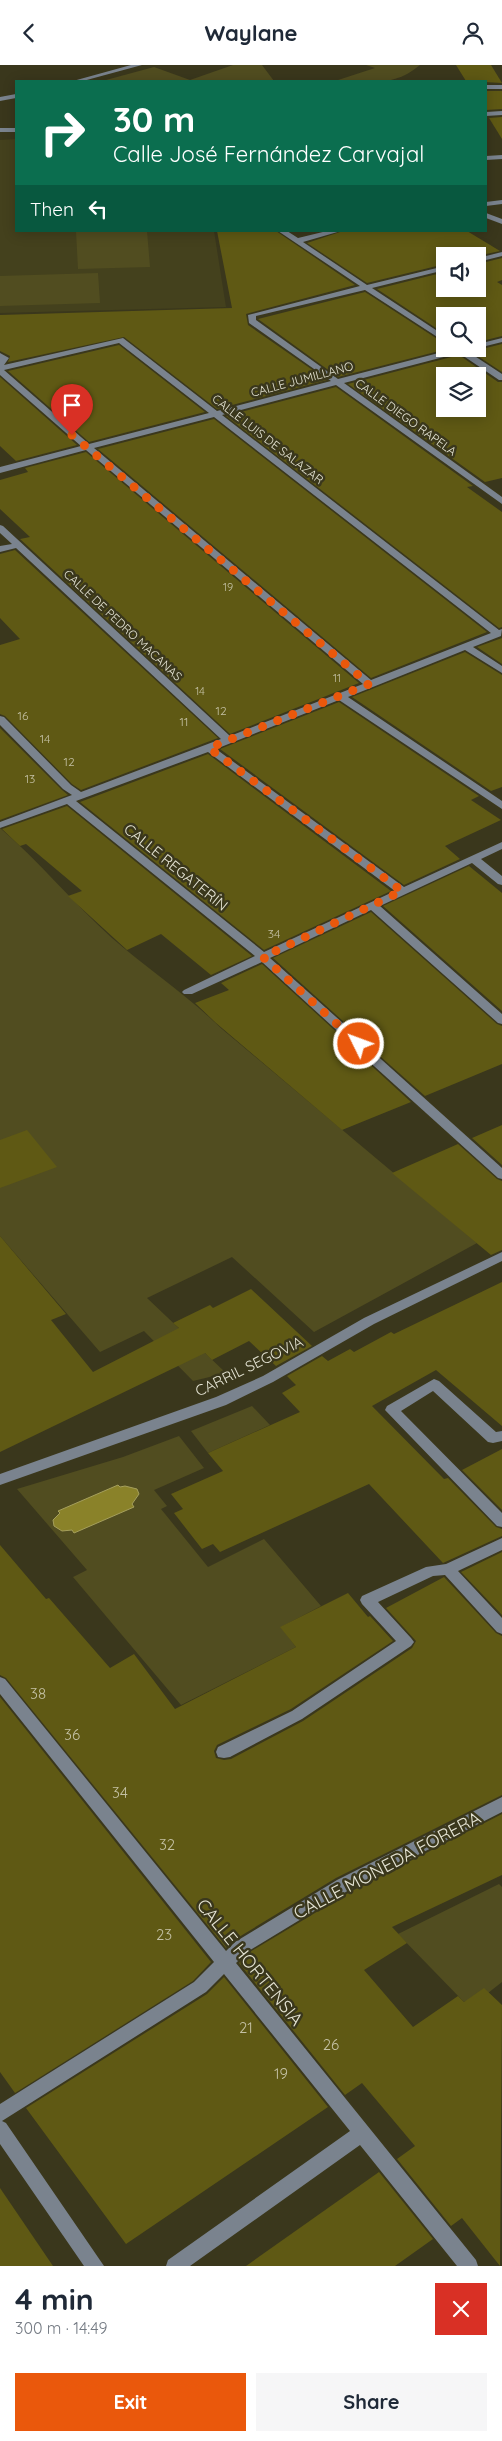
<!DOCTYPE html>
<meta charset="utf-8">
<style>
:root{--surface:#fff;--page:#f6f6f7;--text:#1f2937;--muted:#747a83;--accent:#ea580c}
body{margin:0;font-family:Quicksand,sans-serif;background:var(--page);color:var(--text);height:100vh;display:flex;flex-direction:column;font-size:19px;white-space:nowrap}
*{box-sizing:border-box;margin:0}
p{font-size:16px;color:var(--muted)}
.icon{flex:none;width:28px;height:28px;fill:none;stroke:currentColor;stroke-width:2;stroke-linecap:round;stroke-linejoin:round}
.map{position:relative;height:2201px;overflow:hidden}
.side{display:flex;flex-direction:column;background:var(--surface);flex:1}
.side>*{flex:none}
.hud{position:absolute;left:15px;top:15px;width:472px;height:152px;border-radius:0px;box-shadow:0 2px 12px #0003;background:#0b6e4f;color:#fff;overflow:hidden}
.buttons{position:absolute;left:436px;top:182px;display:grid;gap:10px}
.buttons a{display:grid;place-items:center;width:50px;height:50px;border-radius:0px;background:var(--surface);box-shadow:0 2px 12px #0003;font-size:25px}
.pin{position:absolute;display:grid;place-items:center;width:42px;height:42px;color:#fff;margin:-51px -21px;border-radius:50% 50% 50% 0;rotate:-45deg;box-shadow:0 0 5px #0007}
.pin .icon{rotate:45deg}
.me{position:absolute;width:55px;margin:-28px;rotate:312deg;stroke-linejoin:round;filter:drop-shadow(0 0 4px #0008)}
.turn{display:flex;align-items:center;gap:18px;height:105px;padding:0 15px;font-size:22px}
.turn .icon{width:65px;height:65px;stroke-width:2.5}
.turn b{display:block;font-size:35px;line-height:42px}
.then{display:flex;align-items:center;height:48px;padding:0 15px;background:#0003;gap:10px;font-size:19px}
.round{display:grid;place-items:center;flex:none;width:52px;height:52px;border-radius:0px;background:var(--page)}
.headline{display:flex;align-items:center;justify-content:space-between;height:85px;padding:0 15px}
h1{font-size:30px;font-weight:800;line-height:38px}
.button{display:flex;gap:10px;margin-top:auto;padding:10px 15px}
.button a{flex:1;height:58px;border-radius:0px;background:var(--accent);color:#fff;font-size:20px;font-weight:800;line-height:58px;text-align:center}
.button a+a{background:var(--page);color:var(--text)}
header{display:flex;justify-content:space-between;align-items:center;height:65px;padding:0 15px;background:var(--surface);font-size:22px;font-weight:800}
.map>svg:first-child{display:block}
.built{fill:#44411d}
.green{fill:#514d20}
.water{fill:#8a8229;stroke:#a59f5c}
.building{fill:#5f5914;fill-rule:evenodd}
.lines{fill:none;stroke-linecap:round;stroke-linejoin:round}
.minor{fill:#7a838e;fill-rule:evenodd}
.route{stroke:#ea580c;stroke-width:9;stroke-dasharray:0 16.2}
.labels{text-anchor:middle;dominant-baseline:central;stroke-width:5;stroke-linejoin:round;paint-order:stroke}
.far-number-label{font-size:11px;fill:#c4c1a4}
.far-street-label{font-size:12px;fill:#e5e4d4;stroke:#3a371c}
.number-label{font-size:12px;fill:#c4c1a4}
.street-label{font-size:15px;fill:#e5e4d4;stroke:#3a371c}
.near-number-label{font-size:15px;fill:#c4c1a4}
.near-street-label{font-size:18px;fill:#e5e4d4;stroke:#3a371c}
</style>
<header><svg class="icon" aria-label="back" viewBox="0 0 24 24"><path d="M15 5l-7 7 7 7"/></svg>Waylane<svg class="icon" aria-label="person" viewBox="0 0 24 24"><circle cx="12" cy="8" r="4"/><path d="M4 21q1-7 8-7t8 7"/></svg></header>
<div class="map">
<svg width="502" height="2201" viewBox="0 0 502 2201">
<rect width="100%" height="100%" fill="#3a371c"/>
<!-- built -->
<path class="built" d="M16,74v92h198l12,76 -226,6v-173z"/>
<!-- green -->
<g class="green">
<path d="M233,0h29l12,16 -168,-1 48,-13 36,13z"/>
<path d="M366,0h54c-27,23 -51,16 -85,16l40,-13z"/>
<path d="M76,166h71l3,36 -72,2z"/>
<path d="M98,208l2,30 -100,3v-30z"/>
<path d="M0,763c40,34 73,75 112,110 36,31 76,58 110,91l255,214 -163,89 -82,-75 -85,41 79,75 -33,8 -49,-50 -44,21 -100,-116z"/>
<path d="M252,1341l18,19 -62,28 -17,-22z"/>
<path d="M179,1371l25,32 -50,22 13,16 -6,3 47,58 56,-28 57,67 -40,21 15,20 -115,58 -108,-128 14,-7 -70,-81 106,-32z"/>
<path d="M499,1819l3,3v95l-14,11 -24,9 -66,-68z"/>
</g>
<!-- water -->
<path class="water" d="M118,1420l2,2 5,-1 12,3 2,5 -7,10 2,3 -60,26 -2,-3 -10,1 -8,-5 -1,-6 7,-7 -2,-2z"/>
<!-- building -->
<g class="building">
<path d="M456,0h35l11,18 -36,-2z"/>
<path d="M486,26h16v18l-16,1z"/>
<path d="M502,52v22l-13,-21z"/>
<path d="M217,166h59l79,54 -109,29 2,11 79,55 -110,29 -93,-72 -116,25 2,-6 -10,-5v-36l232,-7z"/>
<path d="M343,166h124l33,20 -23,5h-32v8l-78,19 -60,-40z"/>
<path d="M502,193v22l-5,2 5,3v51l-24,6v-26h-33v18l-68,-45 68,-17v17h33v-25z"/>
<path d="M365,227l80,52v5h2l-109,28 -80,-58z"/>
<path d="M502,279v28l-32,-21 1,-2 7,1z"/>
<path d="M119,280l86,67 -116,30 -81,-71z"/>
<path d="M459,290l39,27h4v96l-17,4 -137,-98zM445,311h33v33h-33z"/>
<path d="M0,312l77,68 -61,16 -16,-15z"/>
<path d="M336,322l137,99 -6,1 35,25v115l-3,1 -273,-212z"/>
<path d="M214,354l273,213 -116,46 -273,-229z"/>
<path d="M86,387l273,231 -129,51 -210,-195 10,-2 -30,-28v-29l28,-8 -3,-4z"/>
<path d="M15,485l203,188 -137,52 -9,-6 -67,-68 -5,-2v-69l20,-6 -20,-21v-64z"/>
<path d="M502,572v27l-25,-17 25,-9z"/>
<path d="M465,587l37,23v112l-11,4 -139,-94z"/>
<path d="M339,637l140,94 -8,4 30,20 -56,26 15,13 -56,26 -184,-136z"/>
<path d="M0,663l62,62 6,5 -68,25z"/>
<path d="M208,689l183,137 -127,59 -184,-148z"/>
<path d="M67,741l185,150 -41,19 -50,-41 -34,16 -59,-54 14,-5 -56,-47 -6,2 -18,-17z"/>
<path d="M469,801l33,27v118l-119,-105z"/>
<path d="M371,847l126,112 5,2v38l-77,32 -52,-46 -9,-1 -4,4 3,5 48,44 -69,28 -126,-107 -21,-20 34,-13 -8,-7 41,-19 92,84 9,1 4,-4 -3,-5 -91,-82z"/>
<path d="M502,1060v40l-30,-27z"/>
<path d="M27,1065l30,37 -57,21v-48z"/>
<path d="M458,1079l39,35 5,2v69l-11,5 -99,-82z"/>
<path d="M0,1171l66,78 -15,6 42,52 86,-44 -6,-5 37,-18 3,3 38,-19 61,57 -36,20 -27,-25 -37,19 -7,-7 -205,99z"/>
<path d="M502,1217v144l-66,-56 -64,36 72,73 4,-1 48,49 6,2v7l-59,27 -74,-79 -149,68 -7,-8 -11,5 -28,-36 9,-4 -12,-15 52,-23 -15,-18 92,-41 -18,-19 14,-8 -9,-9 35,-20 6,5 22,-12 4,3 37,-20 3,2z"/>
<path d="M502,1384v61l-40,-40z"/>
<path d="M0,1480l46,54 3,-1 61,70 24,-14 41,55 121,-62 -16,-20 68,-34 20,24 2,-1 23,25 -102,68 -74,36 -3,6 2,7 8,2 7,-1 72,-38 109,-73 4,-7 -30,-33 58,-31 52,56 6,3v159l-166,83 -102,62 -8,8 -220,-270 -6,-3z"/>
<path d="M502,1487v63l-41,-43z"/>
<path d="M0,1632l211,265 -18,19 -178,112 -15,-21z"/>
<path d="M502,1749v61l-110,52 15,16 -43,27 49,57 45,-31 6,6 20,-14 18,17 -2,261 -38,-48 -11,8 -54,-67 18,-13 -53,-63 -17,12 -106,-132 9,-10 102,-61z"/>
<path d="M224,1912l104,130 -202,137 -100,-136 181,-114z"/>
<path d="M379,2107l54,67 -38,27h-149z"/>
<path d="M0,2123l53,78h-53z"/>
</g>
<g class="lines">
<!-- minor -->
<g class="minor">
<path d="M131,0h11l-59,16h-10z"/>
<rect x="486" y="20" width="16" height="4"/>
<path d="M16,29v4l-16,3v-4z"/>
<path d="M502,46v4l-16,1v-4z"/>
<rect x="0" y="63" width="16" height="4"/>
<path d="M502,90v4l-16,1v-4z"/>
<path d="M502,135v4l-16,2v-4z"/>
<path d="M486,148l16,6v5l-16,-6z"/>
<path d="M278,166h9l11,7 29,-7h14l-38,11 64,43 78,-19v4l-73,18 73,48v6l-80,-52 -109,26v4l82,59 116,-30h15l-2,2 35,23v6h-3l-40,-27 -115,30 158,114v7l-166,-119 -114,30 277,215 3,-1 -1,7 -28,11 29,19v7l-37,-23 -117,47 154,104v8l-163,-109 -123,49 188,138 98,-45v7l-21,10 21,17v9l-4,-1 -26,-21 -92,43 122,108v10l-4,-1 -127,-113 -101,48 93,83 2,3 -2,3h-8l-93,-85 -70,32h-8l-2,-2 2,-2 71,-34 -188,-152 -67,24v-6l72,-27 -9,-6 -63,-64v-9l4,1 67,68 10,7 140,-53 -205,-191 -16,4v-6l12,-2 -12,-11v-8l3,1 227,210 133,-52 -277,-234 -86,23v-6l81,-21 -81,-71v-22l9,5 -5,7 119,-27 94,73 114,-30 -82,-58 -1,-8 112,-29zM119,278l90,70 -120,31 -85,-74zM214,352l277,216 -120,47 -277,-232zM208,687l187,139 -131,61 -188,-151z"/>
<path d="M502,187v4l-24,6v-4z"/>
<path d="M502,273v4l-24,6v-4z"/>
<path d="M368,985l4,1 130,117v11l-4,-1 -134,-121 -2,-3 2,-3z"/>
<path d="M502,1187v9l-128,63 -101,58 -47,23 -226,80v-11l216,-77 47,-21 101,-58z"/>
<path d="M434,1314l5,2 57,51 6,-1v10l-9,2 -5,-1 -55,-51 -32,20 101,102v14l-5,-1 -112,-116 2,-4z"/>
<path d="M502,1473v12l-44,21 44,47v16l-5,-2 -52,-57 -12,1 -55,26 33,36 3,4 -3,4 -109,73 -72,38 -6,1 -6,-1 -2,-5 2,-5 74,-36 104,-70 -34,-37 -2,-4 2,-4 64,-29 20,-3z"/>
<path d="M0,1612l5,2 221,272 9,-9 102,-62 165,-83v15l-153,78 -102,62 -11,11 240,297 2,6h-21l-97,-121 -170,121h-24l2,-6 182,-129 -126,-157 -18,18 -204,129 4,2 98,143h-20l-84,-122v-40l194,-122 20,-20 -214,-268z"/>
</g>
</g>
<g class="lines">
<!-- route -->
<path class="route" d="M72,370l297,249 -160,64 193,143 -139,66 96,87"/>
</g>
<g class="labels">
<!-- far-number labels -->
<g class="far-number-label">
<text x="228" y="522">19</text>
<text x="337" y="613">11</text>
<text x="200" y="626">14</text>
</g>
<!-- far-street labels -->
<g class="far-street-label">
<text transform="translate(302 314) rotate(-15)">CALLE JUMILLANO</text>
<text transform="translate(406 352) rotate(36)">CALLE DIEGO RAPELA</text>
<text transform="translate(268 374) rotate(38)">CALLE LUIS DE SALAZAR</text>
<text transform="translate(123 560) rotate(43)">CALLE DE PEDRO MACANAS</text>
</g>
<!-- number labels -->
<g class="number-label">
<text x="221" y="645">12</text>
<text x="23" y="650">16</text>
<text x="184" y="656">11</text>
<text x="45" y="673">14</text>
<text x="69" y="696">12</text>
<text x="30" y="713">13</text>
<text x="274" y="868">34</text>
</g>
<!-- street labels -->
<g class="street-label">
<text transform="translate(176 802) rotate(39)">CALLE REGATERÍN</text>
<text transform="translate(249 1301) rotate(-26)">CARRIL SEGOVIA</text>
</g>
<!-- near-number labels -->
<g class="near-number-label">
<text x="38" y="1628">38</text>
<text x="72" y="1669">36</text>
<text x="120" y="1727">34</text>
<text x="167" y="1779">32</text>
<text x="164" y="1869">23</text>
<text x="246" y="1962">21</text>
<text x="331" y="1979">26</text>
<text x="281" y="2008">19</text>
</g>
<!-- near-street labels -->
<g class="near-street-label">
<text transform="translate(387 1800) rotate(-28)">CALLE MONEDA FORERA</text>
<text transform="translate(250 1897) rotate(51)">CALLE HORTENSIA</text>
</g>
</g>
</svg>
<div class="buttons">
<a><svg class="icon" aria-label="sound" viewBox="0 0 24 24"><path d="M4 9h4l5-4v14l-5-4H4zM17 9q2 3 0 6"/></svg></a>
<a><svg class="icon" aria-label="search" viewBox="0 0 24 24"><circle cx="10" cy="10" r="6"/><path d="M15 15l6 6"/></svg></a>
<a><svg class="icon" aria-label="layers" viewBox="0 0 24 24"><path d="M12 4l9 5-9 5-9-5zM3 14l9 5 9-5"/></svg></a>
</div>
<div class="pin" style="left:72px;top:370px;background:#d93025"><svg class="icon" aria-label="arrive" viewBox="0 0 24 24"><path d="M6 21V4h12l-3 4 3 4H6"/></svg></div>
<svg class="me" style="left:359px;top:979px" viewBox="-20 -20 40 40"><circle r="17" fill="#ea580c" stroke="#fff" stroke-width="3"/><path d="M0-11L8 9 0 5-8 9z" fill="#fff"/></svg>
<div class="hud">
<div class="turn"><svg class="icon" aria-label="right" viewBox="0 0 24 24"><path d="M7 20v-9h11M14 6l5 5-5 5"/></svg><div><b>30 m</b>Calle José Fernández Carvajal</div></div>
<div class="then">Then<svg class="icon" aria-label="left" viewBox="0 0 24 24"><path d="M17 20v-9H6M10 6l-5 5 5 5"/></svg></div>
</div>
</div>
<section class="side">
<div class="headline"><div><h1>4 min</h1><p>300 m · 14:49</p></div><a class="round" style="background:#d93025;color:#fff"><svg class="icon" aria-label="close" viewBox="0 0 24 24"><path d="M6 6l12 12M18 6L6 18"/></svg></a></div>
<div class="button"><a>Exit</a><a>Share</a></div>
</section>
